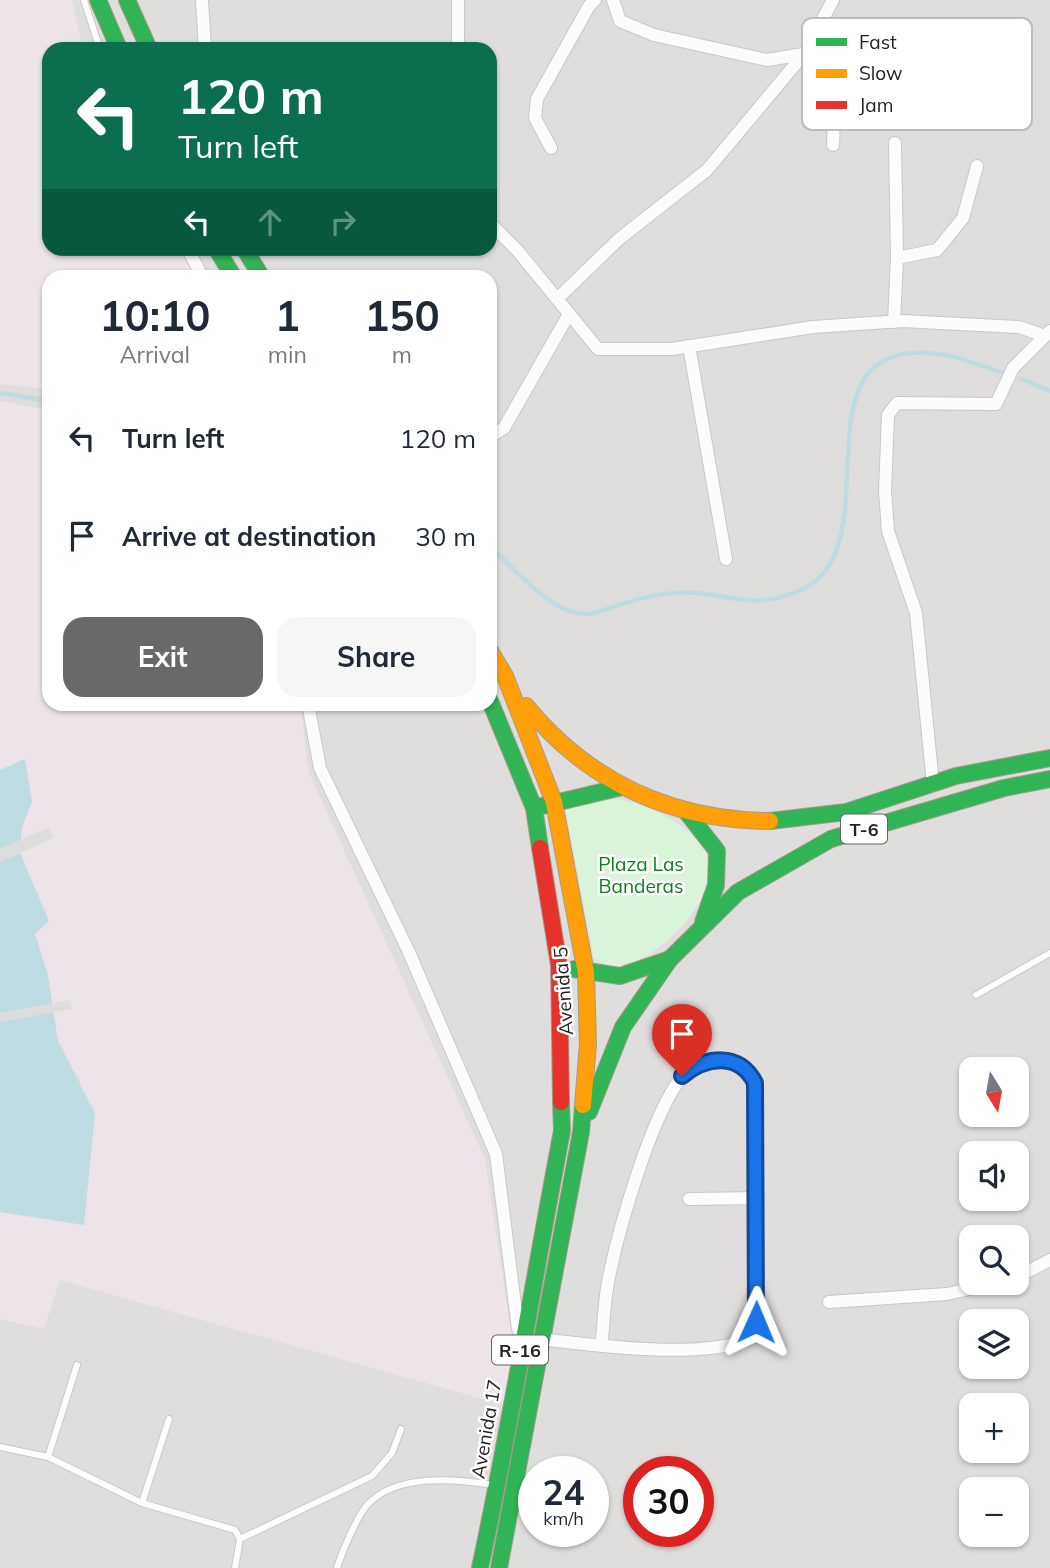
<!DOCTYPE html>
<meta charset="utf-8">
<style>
:root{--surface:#fff;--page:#f6f6f7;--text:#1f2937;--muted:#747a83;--accent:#6a6968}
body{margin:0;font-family:Mulish,sans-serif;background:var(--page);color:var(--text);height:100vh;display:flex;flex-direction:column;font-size:26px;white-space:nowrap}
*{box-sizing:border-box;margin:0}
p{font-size:23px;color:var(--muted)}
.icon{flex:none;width:38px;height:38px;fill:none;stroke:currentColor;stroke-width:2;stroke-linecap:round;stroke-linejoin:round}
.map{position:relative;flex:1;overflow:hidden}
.drawer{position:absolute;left:42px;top:270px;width:455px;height:441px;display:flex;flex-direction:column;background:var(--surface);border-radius:21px;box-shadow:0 2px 5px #0004}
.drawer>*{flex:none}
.hud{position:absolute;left:42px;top:42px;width:455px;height:214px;border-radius:21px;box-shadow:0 2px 5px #0004;background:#0b6e4f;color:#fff;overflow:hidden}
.needle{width:46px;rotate:169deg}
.buttons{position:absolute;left:959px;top:1057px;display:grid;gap:14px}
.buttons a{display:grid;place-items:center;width:70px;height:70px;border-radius:14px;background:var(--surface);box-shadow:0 2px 5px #0004;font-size:35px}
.speed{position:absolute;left:518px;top:1456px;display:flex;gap:14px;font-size:35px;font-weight:700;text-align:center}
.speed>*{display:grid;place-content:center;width:91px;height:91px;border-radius:50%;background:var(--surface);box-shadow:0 2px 5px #0004;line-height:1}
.speed small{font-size:18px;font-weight:400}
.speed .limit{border:10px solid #d22;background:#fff;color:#111}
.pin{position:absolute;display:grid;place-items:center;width:60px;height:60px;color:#fff;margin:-72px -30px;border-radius:50% 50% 50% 0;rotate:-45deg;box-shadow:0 0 7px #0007}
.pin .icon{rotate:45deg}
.me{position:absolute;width:77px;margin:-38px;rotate:1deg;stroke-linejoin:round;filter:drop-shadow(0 0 5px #0008)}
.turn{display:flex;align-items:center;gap:24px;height:147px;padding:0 21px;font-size:32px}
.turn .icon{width:91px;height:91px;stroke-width:2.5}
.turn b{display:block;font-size:49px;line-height:60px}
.lanes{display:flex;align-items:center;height:66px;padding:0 21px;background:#0003;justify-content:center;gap:35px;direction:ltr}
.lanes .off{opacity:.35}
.eta{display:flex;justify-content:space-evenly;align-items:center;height:119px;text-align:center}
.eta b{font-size:42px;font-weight:700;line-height:49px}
.button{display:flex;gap:14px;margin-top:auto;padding:14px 21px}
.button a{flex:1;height:80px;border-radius:21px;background:var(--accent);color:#fff;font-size:28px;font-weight:700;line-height:80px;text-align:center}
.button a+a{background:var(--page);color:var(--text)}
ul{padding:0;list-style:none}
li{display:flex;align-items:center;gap:21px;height:98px;padding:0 21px}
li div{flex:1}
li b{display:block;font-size:26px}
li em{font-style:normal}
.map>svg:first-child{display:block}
.residential{fill:#dfdedc;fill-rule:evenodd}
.industrial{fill:#ede4e9}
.park{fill:#daf4d9}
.water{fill:#bfdce2}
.pier{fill:#dedddd}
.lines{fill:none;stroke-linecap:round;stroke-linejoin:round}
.stream{stroke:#bfdce2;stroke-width:4.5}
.lane-casing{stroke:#c9c8c7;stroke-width:8}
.street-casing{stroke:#c9c8c7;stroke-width:14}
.fast-casing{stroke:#a79b87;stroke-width:18}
.slow-casing{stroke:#a79b87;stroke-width:18}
.jam-casing{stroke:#a79b87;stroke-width:18}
.lane{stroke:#fdfcfc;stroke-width:6}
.street{stroke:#fdfcfc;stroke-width:12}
.fast{stroke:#30b455;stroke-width:16}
.slow{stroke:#ff9f0a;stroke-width:16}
.jam{stroke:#e5322d;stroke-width:16}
.route-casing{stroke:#114b97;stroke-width:18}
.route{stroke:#1a73e8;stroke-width:12}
.labels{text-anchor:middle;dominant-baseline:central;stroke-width:5;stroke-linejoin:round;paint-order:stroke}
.shield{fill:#fff;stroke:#646464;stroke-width:2}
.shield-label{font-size:18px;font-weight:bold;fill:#222}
.park-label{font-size:19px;fill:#0d8213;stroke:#fff}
.street-label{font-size:19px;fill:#222;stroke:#fff}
.key{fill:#fff;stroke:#bdbdbd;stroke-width:2}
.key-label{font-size:19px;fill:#222}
</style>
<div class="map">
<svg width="1050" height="1568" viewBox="0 0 1050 1568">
<rect width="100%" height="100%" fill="#f0eeeb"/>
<!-- residential -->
<path class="residential" d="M0,0h1050v1568h-1050v-356l84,13 -59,-465 -25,10zM49,49h441v199h-441zM49,276h441v428h-441zM971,1069h46v46h-46zM971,1153h46v46h-46zM971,1237h46v46h-46zM971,1321h46v46h-46zM971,1405h46v46h-46zM534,1472h59v59h-59zM639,1472h59v59h-59zM971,1489h46v46h-46z"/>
<!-- industrial -->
<g class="industrial">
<path d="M0,0h72l11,49h-34v199l141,1 21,27h-162v113l-49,-5z"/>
<path d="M0,401l49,9v294h251l9,69 176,386 29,193 -10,53 -444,-125 -16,49 -44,-10v-107l84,13 -4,-146 -14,-18 -8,-20 -10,-66 -14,-41 -14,-81 2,-26 10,-25 -7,-42 -25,10z"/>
</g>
<!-- park -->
<path class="park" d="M610,799c20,0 43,10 60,20 16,9 34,24 39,42 9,40 -53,101 -90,106 -8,1 -17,-5 -25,-8l-29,-152z"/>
<!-- water -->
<path class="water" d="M25,759l7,43 -10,25 -2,26 29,68 -14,13 13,41 10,66 37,72 -11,112 -84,-13v-442z"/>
<!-- pier -->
<g class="pier">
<path d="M49,827l5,11 -54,24v-13z"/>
<path d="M70,1000l2,9 -72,13v-9z"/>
</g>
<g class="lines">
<!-- stream -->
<g class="stream">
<path d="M1021,379l29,12"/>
<path d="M0,393l49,8"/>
<path d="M490,547c29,24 68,78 108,65 26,-9 49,-17 77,-19 49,-4 77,22 130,-5 89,-46 -18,-254 134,-234 22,3 45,13 66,19"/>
</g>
<!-- lane casing -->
<g class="lane-casing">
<g id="lane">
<path d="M84,0l16,49"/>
<path d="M976,995l74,-42"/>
<path d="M0,1447l48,10 94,46 93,27 5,9 -5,29"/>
<path d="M48,1457l29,-92"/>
<path d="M142,1503l27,-84"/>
<path d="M240,1539l132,-63 20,-23 9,-24"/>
<path d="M337,1568c5,-16 20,-52 31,-64 30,-31 88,-25 126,-19"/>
</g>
</g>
<!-- street casing -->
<g class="street-casing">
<g id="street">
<path d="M202,0l3,49"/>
<path d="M613,0l7,21 34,14 113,25 37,-6c20,27 32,57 29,91"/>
<path d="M458,49v-49"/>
<path d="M895,143l2,115"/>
<path d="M551,148l-16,-30 2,-19 52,-93 6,-6"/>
<path d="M490,223l27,27 81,99h74l141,-22 89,-6 117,6 26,9"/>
<path d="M187,248l15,28"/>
<path d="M557,299l62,-60 88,-69 97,-116 29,-54"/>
<path d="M894,322l3,-64 40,-8 26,-32 14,-52"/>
<path d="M689,346l37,213"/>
<path d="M490,437l14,-9 65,-114"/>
<path d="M308,704l12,64 88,182 88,204 22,175"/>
<path d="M933,784l-17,-171 -28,-82 -3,-40 3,-76 9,-12 99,1 17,-36 37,-37"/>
<path d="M689,1199l69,-1"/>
<path d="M1017,1277l33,-17"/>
<path d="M829,1302l118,-8 50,-11"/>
<path d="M539,1339c53,6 162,21 210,0l7,-17 -1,-239c-8,-18 -17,-21 -37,-23 -14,0 -28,7 -37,18 -30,38 -62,150 -72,199 -5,23 -5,47 -8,69"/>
</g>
</g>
<!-- fast casing -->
<g class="fast-casing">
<g id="fast">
<path d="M98,0l21,49"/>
<path d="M127,0l22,49"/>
<path d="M216,248l17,28"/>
<path d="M244,248l17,28"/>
<path d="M490,701l44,107 6,40"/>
<path d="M542,806l80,-19"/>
<path d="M685,810l32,41 -1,34 -13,37"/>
<path d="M770,821l76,-9 110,-36 94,-18"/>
<path d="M574,969l46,7 50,-17"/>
<path d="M589,1112l34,-85 47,-68 68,-67 93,-53 173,-51 46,-9"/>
<path d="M480,1568c31,-145 54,-291 82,-437l-1,-29"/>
<path d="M499,1568l82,-436 2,-27"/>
</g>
</g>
<!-- slow casing -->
<g class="slow-casing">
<g id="slow">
<path d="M490,651l15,25 49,126 32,171 2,71 -5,61"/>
<path d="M526,706c63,76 144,114 244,115"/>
</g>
</g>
<!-- jam casing -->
<g class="jam-casing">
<path id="jam" d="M540,848l19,117 2,137"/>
</g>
<!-- lane -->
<use href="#lane" class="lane"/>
<!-- street -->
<use href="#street" class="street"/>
<!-- fast -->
<use href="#fast" class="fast"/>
<!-- slow -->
<use href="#slow" class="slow"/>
<!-- jam -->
<use href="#jam" class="jam"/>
</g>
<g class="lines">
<!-- route casing -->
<g class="route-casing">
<path id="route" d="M682,1076c24,-20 58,-24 73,7l1,239"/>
</g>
<!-- route -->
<use href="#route" class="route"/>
</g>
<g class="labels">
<!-- shield labels -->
<g class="shield">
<rect x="841" y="814.5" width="46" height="29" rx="5"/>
<rect x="492" y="1335.5" width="56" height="29" rx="5"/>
</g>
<g class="shield-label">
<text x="864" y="829">T-6</text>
<text x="520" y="1350">R-16</text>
</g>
<!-- park labels -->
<g class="park-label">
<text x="641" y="864">Plaza Las<tspan x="641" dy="22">Banderas</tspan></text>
</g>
<!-- street labels -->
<g class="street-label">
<text transform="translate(563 991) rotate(-94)">Avenida 5</text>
<text transform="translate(486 1429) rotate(-80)">Avenida 17</text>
</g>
</g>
<!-- legend -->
<rect x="802" y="18" width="230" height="112" rx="10" class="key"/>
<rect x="816" y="38" width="31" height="8" fill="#30b455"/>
<rect x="816" y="69" width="31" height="9" fill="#ff9f0a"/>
<rect x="816" y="101" width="31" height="8" fill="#e5322d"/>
<g class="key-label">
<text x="859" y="49">Fast</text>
<text x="859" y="80">Slow</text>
<text x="859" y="112">Jam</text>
</g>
</svg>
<div class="buttons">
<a><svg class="needle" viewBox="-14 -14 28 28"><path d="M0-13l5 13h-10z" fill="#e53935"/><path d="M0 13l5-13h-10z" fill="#747a83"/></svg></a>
<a><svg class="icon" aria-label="sound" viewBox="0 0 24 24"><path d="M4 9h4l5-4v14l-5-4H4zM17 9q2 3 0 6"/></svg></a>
<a><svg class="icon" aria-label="search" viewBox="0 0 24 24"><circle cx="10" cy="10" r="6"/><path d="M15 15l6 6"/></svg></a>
<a><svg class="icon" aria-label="layers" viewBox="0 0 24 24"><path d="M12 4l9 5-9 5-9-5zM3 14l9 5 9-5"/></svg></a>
<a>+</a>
<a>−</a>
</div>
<div class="speed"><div>24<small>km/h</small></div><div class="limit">30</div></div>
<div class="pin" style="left:682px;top:1076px;background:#d93025"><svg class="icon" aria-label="arrive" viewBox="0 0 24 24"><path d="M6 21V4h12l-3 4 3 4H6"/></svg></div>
<svg class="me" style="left:756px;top:1322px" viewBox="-20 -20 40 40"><path d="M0-17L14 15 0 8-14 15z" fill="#1a73e8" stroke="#fff" stroke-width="4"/></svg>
<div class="hud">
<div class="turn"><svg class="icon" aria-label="left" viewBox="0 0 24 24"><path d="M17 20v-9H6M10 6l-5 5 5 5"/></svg><div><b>120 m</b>Turn left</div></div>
<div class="lanes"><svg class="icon" aria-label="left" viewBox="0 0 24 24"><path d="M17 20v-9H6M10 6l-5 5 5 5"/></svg><svg class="icon off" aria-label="ahead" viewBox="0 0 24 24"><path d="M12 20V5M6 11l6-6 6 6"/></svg><svg class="icon off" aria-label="right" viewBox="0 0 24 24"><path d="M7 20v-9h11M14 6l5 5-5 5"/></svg></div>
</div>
<section class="drawer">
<div class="eta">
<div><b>10:10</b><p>Arrival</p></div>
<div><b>1</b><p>min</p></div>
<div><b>150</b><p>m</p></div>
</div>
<ul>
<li><svg class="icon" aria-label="left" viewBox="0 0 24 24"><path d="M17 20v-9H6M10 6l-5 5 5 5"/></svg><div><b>Turn left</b></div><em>120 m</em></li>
<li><svg class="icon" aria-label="arrive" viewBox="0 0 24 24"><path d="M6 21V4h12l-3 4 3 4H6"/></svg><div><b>Arrive at destination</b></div><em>30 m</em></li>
</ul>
<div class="button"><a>Exit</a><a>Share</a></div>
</section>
</div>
